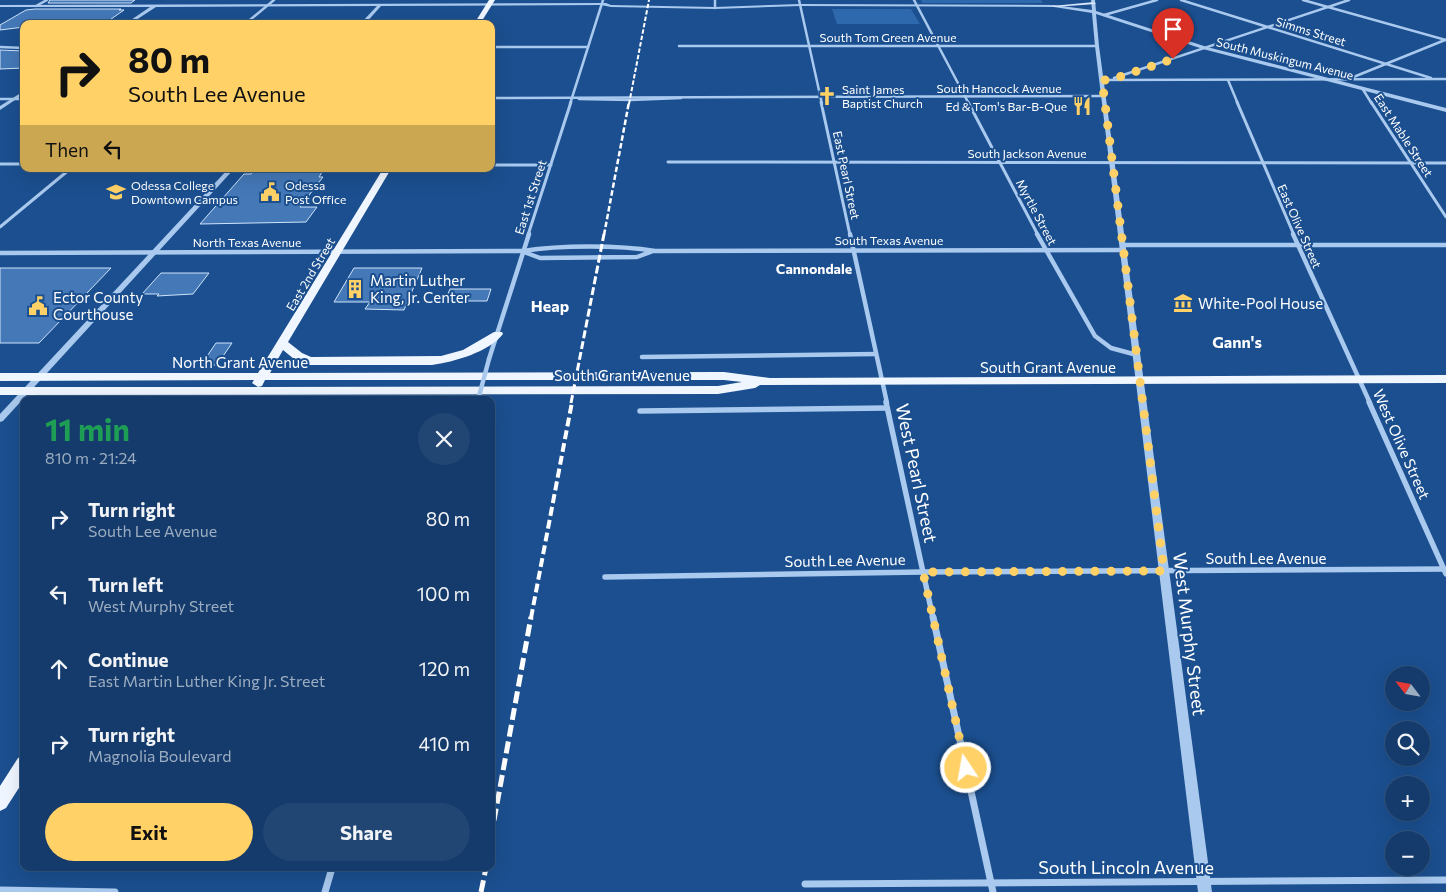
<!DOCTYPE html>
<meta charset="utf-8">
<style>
:root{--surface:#143b6b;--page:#214673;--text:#f1f3f6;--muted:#9dadc1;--line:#33557e;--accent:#ffd166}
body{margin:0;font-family:Commissioner,sans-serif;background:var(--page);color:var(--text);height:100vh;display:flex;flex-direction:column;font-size:19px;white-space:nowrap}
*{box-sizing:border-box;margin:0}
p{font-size:16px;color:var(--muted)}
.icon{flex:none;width:28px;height:28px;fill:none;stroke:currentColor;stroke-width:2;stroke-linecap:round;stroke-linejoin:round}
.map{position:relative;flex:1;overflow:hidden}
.details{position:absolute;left:20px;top:396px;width:475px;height:475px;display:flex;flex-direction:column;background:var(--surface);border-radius:10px;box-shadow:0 5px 20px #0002,0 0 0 1px var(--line)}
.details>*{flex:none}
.banner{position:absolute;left:20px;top:20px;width:475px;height:152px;border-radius:10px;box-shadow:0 5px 20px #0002,0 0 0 1px var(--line);background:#ffd166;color:#111;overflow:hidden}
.needle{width:32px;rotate:301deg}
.tools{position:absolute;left:1385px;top:666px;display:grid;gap:10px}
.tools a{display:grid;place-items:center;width:45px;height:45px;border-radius:50%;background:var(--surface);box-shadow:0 5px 20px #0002,0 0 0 1px var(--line);font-size:25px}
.pin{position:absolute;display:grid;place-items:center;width:42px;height:42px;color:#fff;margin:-51px -21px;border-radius:50% 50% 50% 0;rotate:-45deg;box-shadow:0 0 5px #0007}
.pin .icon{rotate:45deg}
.me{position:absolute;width:55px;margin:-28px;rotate:348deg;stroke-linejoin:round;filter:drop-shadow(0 0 4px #0008)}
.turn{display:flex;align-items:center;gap:18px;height:105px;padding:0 25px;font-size:22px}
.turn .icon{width:65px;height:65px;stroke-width:2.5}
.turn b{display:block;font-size:35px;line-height:42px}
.then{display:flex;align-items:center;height:48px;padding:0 25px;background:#0003;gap:10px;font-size:19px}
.round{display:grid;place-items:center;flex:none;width:52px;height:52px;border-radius:26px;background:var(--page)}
.headline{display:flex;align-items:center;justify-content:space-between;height:85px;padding:0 25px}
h1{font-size:30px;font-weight:700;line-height:38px;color:#1e9e55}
.action{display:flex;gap:10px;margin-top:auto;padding:10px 25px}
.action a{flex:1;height:58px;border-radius:30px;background:var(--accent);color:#111;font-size:20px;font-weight:700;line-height:58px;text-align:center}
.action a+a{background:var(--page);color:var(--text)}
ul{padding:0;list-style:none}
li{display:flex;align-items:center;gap:15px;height:75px;padding:0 25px}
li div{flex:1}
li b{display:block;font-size:19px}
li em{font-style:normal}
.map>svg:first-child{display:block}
.green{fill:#2e69ad}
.building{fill:#4478b7;stroke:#cfe3fa}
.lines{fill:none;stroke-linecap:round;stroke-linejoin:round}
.minor-far4{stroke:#a9c9ee;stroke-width:2.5}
.minor-far3{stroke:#a9c9ee;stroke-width:3}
.minor-far2{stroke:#a9c9ee;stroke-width:4.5}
.minor-far1{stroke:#a9c9ee;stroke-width:5.5}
.minor{stroke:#a9c9ee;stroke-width:7}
.tertiary{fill:#a9c9ee;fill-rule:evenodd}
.secondary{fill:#d6e6fa;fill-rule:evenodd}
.primary{fill:#f0f6ff;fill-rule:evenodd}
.rail-far4{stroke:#fff;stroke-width:2;stroke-dasharray:4.5 2;stroke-linecap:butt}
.rail-far3{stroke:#fff;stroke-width:2.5;stroke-dasharray:5.5 2.5;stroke-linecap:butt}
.rail-far2{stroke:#fff;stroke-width:3;stroke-dasharray:8 3;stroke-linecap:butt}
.rail-far1{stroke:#fff;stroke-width:4;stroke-dasharray:9 4;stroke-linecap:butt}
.rail{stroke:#fff;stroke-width:5;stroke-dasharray:12 5;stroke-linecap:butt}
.minor-bridge{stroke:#a9c9ee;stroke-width:4.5}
.route{stroke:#ffd166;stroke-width:9;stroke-dasharray:0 16.2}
.labels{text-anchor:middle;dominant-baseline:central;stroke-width:4;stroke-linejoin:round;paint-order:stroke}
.far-street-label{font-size:12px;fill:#fff;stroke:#1b4f8f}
.far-poi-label{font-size:12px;fill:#fff;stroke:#1b4f8f;text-anchor:start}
.far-neighbourhood-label{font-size:14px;font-weight:bold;fill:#fff;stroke:#1b4f8f}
.poi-label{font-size:15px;fill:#fff;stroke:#1b4f8f;text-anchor:start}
.street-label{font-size:15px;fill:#fff;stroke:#1b4f8f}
.neighbourhood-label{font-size:16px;font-weight:bold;fill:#fff;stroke:#1b4f8f}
.near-street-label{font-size:18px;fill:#fff;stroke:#1b4f8f}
</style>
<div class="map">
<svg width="1446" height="892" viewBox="0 0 1446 892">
<rect width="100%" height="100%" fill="#1b4f8f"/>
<!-- green -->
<g class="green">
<path d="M921,0h120l2,3h-121z"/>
<path d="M832,9h79l9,15h-83z"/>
</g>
<!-- building -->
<g class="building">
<path d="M50,0h85l-4,3h-83z"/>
<path d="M35,9h86l-2,1h5l-20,14h-80v3l-24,3v-5l26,-15z"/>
<path d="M0,50l24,1v17l-24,1z"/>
<path d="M255,169h69l-5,8h4l-23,30h17l-11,15 -106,2 44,-50h7z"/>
<path d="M0,268h111l-72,75h-39z"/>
<path d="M354,268h68l-18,42 -39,-1 5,-7h-36z"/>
<path d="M161,273h48l-16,21 -36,2 2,-2h-17z"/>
<path d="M450,289h41l-4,12h-42z"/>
<path d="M216,343h16l-15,22h-16z"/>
</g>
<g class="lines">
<!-- minor-far4 -->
<g class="minor-far4">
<path d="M715,0v8"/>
<path d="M799,0l23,104"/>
<path d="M914,0l55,104"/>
<path d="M1181,0l250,78"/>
<path d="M1303,0l143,40"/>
<path d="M36,6l11,-6"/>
<path d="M1104,15l53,-15"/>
<path d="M245,24l29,-24"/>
<path d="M679,46h418"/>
<path d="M0,47l24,1"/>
<path d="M491,47h97"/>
<path d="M1114,78l235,-78"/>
<path d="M1351,78l94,-38"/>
<path d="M1101,80l345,-1"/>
<path d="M1228,80l10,24"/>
<path d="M1362,88l10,16"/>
<path d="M491,98l613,-2"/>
<path d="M0,99h24"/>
<path d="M579,99l52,1 50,-2"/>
<path d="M570,104l33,-104"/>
</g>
<!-- minor-far3 -->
<g class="minor-far3">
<path d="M821,102l29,133"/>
<path d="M968,102l70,133"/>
<path d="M1237,102l57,133"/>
<path d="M1371,102l75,115"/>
<path d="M668,162l778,1"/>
<path d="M0,164h24"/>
<path d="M491,165h60"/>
<path d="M0,227l70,-58"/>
<path d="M528,235l43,-133"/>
</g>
<!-- minor-far2 -->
<g class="minor-far2">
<path d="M850,234l37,169"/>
<path d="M1037,234l58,102 16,12 26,7"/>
<path d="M1293,234l77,169"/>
<path d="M1123,245h323"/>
<path d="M524,252l16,6 97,-1 16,-6"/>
<path d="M0,253l523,-2c37,-6 96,-6 132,0l469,-1"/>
<path d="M642,357l234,-3"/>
<path d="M489,359l40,-125"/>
</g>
<!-- minor-far1 -->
<g class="minor-far1">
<path d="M886,402l47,216"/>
<path d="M1369,402l77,172"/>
<path d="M640,411l247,-3"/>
<path d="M605,577l318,-5 523,-3"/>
</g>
<!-- minor -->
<g class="minor">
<path d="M933,617l60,275"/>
<path d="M805,884l641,-4"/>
<path d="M0,890l115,2"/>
<path d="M325,892l7,-24"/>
</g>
<!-- tertiary -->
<g class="tertiary">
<path d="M1091,0h4l1,11 111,36 239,61v4l-243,-63 -107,-35 3,32 113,846h-14l-103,-846 -3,-33 -38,-6 -254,-1 -85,3 -104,-2 -10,-2 -220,1 -16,18h-5l17,-18 -221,1 -26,17h-5l25,-17h-150v-2l606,-2 5,2 104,2 85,-3 254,1 38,5z"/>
<path d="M24,91v3l-24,16v-4z"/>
<path d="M228,169h6l-231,252 -3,1v-8z"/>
</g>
<!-- secondary -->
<path class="secondary" d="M1094,2l2,2 -42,3 -2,-1z"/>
<!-- primary -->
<g class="primary">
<path d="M489,0h6l-15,24h-6z"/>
<path d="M383,169h8l-103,173 14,11 9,4 130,-1 22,-6 31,-18h8l1,2c-14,18 -49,28 -71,31h-122l-16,-6 -11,-9 -13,23 454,-1 46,6 676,-3v8l-686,2 -5,3 -37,6 -718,1v-8h258l-6,-4 2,-3 -254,1v-8h258zM265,380h459l18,2 -24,4 -460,1 4,-1z"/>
<path d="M24,755v25l-18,28 -6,3v-25l18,-28z"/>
</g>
<!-- rail-far4 -->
<path class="rail-far4" d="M629,104l20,-104"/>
<!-- rail-far3 -->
<path class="rail-far3" d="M604,235l25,-133"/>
<!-- rail-far2 -->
<path class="rail-far2" d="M571,403l33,-169"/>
<!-- rail-far1 -->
<path class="rail-far1" d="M531,618l41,-216"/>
<!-- rail -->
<g class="rail">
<path d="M491,837l40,-220"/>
<path d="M481,892l5,-24"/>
</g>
<!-- minor-bridge -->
<path class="minor-bridge" d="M478,400l11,-41"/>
</g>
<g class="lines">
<!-- route -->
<path class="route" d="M966,768l-43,-196 241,-1 -62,-491h8l63,-21"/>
</g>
<!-- icons -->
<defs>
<g id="church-bare" transform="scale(1.5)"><path d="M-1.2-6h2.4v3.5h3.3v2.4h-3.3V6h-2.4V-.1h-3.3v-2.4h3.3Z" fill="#ffd166" stroke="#1b4f8f" stroke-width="2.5" paint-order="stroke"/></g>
<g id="restaurant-bare" transform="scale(1.5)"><path d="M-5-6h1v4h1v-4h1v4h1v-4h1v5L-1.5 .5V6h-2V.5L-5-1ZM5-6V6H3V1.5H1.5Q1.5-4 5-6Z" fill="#ffd166" stroke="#1b4f8f" stroke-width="2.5" paint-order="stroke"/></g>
<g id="university-bare" transform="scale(1.5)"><path d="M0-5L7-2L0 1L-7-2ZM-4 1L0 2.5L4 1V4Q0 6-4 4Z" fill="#ffd166" stroke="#1b4f8f" stroke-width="2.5" paint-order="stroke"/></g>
<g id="civic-bare" transform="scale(1.5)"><path d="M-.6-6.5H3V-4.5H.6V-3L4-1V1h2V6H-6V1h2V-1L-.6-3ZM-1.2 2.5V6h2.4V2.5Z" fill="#ffd166" stroke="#1b4f8f" stroke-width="2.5" paint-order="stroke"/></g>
<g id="building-bare" transform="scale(1.5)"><path d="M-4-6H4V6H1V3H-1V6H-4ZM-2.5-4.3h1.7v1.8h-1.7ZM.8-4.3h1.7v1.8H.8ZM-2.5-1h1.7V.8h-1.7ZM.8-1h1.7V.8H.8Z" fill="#ffd166" stroke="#1b4f8f" stroke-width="2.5" paint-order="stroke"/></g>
<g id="museum-bare" transform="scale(1.5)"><path d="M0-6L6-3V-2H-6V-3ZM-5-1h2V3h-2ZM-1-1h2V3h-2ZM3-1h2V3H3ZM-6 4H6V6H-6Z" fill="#ffd166" stroke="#1b4f8f" stroke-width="2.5" paint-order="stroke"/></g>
</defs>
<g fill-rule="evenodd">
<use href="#church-bare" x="827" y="96"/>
<use href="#restaurant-bare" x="1082" y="106"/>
<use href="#university-bare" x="116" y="192"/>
<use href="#civic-bare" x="270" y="192"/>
<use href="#building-bare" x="355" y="289"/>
<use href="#museum-bare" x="1183" y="303"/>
<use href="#civic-bare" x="38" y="306"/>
</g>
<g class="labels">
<!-- far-street labels -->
<g class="far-street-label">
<text transform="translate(1311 31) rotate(17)">Simms Street</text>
<text x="888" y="37">South Tom Green Avenue</text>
<text transform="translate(1285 58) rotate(14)">South Muskingum Avenue</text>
<text x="999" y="88">South Hancock Avenue</text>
<text transform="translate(1404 135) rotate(57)">East Mable Street</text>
<text x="1027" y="153">South Jackson Avenue</text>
<text transform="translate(847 175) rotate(78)">East Pearl Street</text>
<text transform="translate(530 197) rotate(-72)">East 1st Street</text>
<text transform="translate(1037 212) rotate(62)">Myrtle Street</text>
<text transform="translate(1300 226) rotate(66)">East Olive Street</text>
<text x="889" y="240">South Texas Avenue</text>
<text x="247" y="242">North Texas Avenue</text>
<text transform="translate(310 274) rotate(-59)">East 2nd Street</text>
</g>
<!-- far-poi labels -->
<g class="far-poi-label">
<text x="842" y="89">Saint James<tspan x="842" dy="14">Baptist Church</tspan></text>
<text x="1067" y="106" text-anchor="end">Ed &amp; Tom's Bar-B-Que</text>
<text x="131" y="185">Odessa College<tspan x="131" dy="14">Downtown Campus</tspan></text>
<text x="285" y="185">Odessa<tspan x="285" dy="14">Post Office</tspan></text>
</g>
<!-- far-neighbourhood labels -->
<g class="far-neighbourhood-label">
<text x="814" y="268">Cannondale</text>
</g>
<!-- poi labels -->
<g class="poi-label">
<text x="370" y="280">Martin Luther<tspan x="370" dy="17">King, Jr. Center</tspan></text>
<text x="53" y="297">Ector County<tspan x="53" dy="17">Courthouse</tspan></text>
<text x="1198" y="303">White-Pool House</text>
</g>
<!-- street labels -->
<g class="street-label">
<text x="240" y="362">North Grant Avenue</text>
<text x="1048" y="367">South Grant Avenue</text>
<text x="622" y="375">South Grant Avenue</text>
<text transform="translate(1402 444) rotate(66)">West Olive Street</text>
<text x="1266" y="558">South Lee Avenue</text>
<text transform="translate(845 560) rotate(-1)">South Lee Avenue</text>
</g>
<!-- neighbourhood labels -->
<g class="neighbourhood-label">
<text x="550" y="305">Heap</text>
<text x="1237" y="341">Gann's</text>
</g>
<!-- near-street labels -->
<g class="near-street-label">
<text transform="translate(917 473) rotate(78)">West Pearl Street</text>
<text transform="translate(1190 634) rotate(83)">West Murphy Street</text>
<text x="1126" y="867">South Lincoln Avenue</text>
</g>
</g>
</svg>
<div class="tools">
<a><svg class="needle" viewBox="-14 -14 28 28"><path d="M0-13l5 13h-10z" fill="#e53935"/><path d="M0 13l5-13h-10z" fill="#9dadc1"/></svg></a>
<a><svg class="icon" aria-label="search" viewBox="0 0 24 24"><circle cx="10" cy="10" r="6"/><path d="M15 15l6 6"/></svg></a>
<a>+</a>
<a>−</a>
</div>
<div class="pin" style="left:1173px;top:59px;background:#d93025"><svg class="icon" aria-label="arrive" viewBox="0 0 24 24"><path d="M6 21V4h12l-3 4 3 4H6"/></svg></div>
<svg class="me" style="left:966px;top:768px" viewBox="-20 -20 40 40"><circle r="17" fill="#ffd166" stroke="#fff" stroke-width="3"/><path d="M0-11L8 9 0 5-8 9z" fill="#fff"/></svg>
<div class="banner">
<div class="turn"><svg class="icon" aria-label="right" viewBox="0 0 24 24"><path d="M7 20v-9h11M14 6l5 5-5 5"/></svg><div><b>80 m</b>South Lee Avenue</div></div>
<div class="then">Then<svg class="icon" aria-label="left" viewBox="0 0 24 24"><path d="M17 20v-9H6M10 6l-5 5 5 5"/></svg></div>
</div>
<section class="details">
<div class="headline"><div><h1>11 min</h1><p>810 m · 21:24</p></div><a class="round"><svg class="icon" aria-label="close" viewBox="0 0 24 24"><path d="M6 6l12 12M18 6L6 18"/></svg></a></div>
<ul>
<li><svg class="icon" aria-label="right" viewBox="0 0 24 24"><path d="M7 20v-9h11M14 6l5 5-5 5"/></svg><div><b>Turn right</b><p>South Lee Avenue</p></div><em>80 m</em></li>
<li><svg class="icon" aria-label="left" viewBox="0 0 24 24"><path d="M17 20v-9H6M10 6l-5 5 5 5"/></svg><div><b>Turn left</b><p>West Murphy Street</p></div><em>100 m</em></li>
<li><svg class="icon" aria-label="ahead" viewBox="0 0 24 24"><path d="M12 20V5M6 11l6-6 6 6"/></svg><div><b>Continue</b><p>East Martin Luther King Jr. Street</p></div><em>120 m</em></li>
<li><svg class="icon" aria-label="right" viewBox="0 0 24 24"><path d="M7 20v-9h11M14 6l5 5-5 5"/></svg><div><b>Turn right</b><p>Magnolia Boulevard</p></div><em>410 m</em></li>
</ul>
<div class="action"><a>Exit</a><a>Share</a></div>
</section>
</div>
